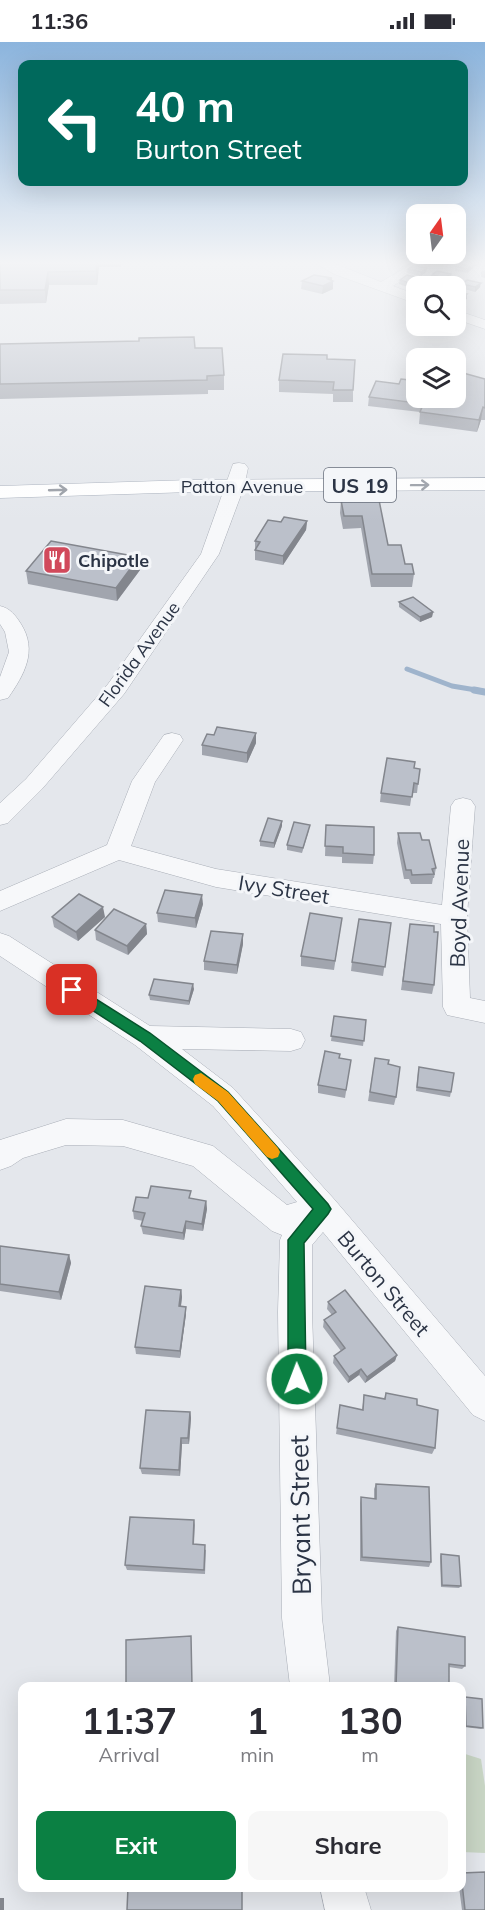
<!DOCTYPE html>
<style>
:root{--surface:#fff;--page:#f7f7f7;--text:#2b2b33;--muted:#7c7c81;--accent:#0b8043}
body{margin:0;font-family:Mulish,sans-serif;background:var(--page);color:var(--text);height:100vh;display:flex;flex-direction:column;font-size:22px;white-space:nowrap}
*{box-sizing:border-box;margin:0}
p{font-size:20px;color:var(--muted)}
.icon{flex:none;width:33px;height:33px;fill:none;stroke:currentColor;stroke-width:2;stroke-linecap:round;stroke-linejoin:round}
.map{position:relative;flex:1;overflow:hidden}
.sheet{position:absolute;left:18px;top:1640px;width:448px;height:210px;display:flex;flex-direction:column;background:var(--surface);border-radius:12px;box-shadow:0 6px 24px #0002}
.sheet>*{flex:none}
.guide{position:absolute;left:18px;top:18px;width:450px;height:126px;border-radius:12px;box-shadow:0 6px 24px #0002;background:#00695c;color:#fff;overflow:hidden}
.needle{width:39px;rotate:14deg}
.buttons{position:absolute;left:406px;top:162px;display:grid;gap:12px}
.buttons a{display:grid;place-items:center;width:60px;height:60px;border-radius:12px;background:var(--surface);box-shadow:0 6px 24px #0002;font-size:30px}
.pin{position:absolute;display:grid;place-items:center;width:51px;height:51px;color:#fff;margin:-26px;border-radius:12px;box-shadow:0 3px 9px #0006}
.me{position:absolute;width:66px;margin:-33px;rotate:359deg;stroke-linejoin:round;filter:drop-shadow(0 0 4px #0008)}
.turn{display:flex;align-items:center;gap:21px;height:126px;padding:0 18px;font-size:27px}
.turn .icon{width:78px;height:78px;stroke-width:2.5}
.turn b{display:block;font-size:42px;line-height:51px}
.eta{display:flex;justify-content:space-evenly;align-items:center;height:102px;text-align:center}
.eta b{font-size:36px;font-weight:700;line-height:42px}
.primary-button{display:flex;gap:12px;margin-top:auto;padding:12px 18px}
.primary-button a{flex:1;height:69px;border-radius:12px;background:var(--accent);color:#fff;font-size:24px;font-weight:700;line-height:69px;text-align:center}
.primary-button a+a{background:var(--page);color:var(--text)}
.status{display:flex;justify-content:space-between;align-items:center;height:42px;padding:0 30px;background:var(--surface);direction:ltr}
.status svg{height:16px;fill:currentColor}
.map>svg:first-child{display:block}
.green{fill:#c9d6c5}
.lines{fill:none;stroke-linecap:round;stroke-linejoin:round}
.stream-far1{stroke:#9fb4cc;stroke-width:5}
.stream{stroke:#9fb4cc;stroke-width:7}
.street-casing{stroke:#a9aeb7;stroke-width:1}
.primary-casing{stroke:#a3abb8;stroke-width:1}
.street{fill:#f7f8fa;fill-rule:evenodd}
.primary{fill:#fff;fill-rule:evenodd}
.wall{fill:#a1a5ae}
.shaded-wall{fill:#83868d}
.building{fill:#bbc0ca;stroke:#83868d;stroke-width:1.5}
.oneway{stroke:#959aa2}
.route{fill:#0b8043;stroke:#07532c;stroke-width:1.5}
.slow{fill:#f59e0b}
.labels{text-anchor:middle;dominant-baseline:central;stroke-width:6;stroke-linejoin:round;paint-order:stroke}
.far-street-label{font-size:18px;fill:#2b3445;stroke:#f4f6f9}
.far-poi-label{font-size:18px;font-weight:bold;fill:#2b3445;stroke:#f4f6f9;text-anchor:start}
.shield{fill:#f4f6f9;stroke:#676e7b;stroke-width:1.5}
.shield-label{font-size:20px;font-weight:bold;fill:#2b3445}
.street-label{font-size:21px;fill:#2b3445;stroke:#f4f6f9}
.near-street-label{font-size:26px;fill:#2b3445;stroke:#f4f6f9}
</style>
<div class="status"><b>11:36</b><svg viewBox="0 0 49 12"><path d="M0 12V9h3v3zM5 12V6h3v6zM10 12V3h3v9zM15 12V0h3v12zM26 1h20v11H26zM47 4h2v5h-2z"/></svg></div>
<div class="map">
<svg width="485" height="1868" viewBox="0 0 485 1868">
<rect width="100%" height="100%" fill="#e4e7ec"/>
<!-- green -->
<path class="green" d="M462,1711l19,6 4,27v67l-23,-1z"/>
<g class="lines">
<!-- stream-far1 -->
<path class="stream-far1" d="M407,627l45,17 30,5"/>
<!-- stream -->
<path class="stream" d="M474,648l11,2"/>
<!-- street casing -->
<g class="street-casing">
<g id="street">
<path d="M312,219h16l53,21 36,-21h15l-39,25 24,9v9l-83,-30z"/>
<path d="M456,268l29,10v9l-29,-10z"/>
<path d="M239,421l6,1 3,4 -4,19 -25,67 -95,140 -82,95 -34,34 -8,2v-22l26,-24 82,-95 93,-130 32,-90z"/>
<path d="M0,564c10,2 16,10 21,18 17,27 3,51 -13,74l-8,2v-23l9,-25 -4,-20 -5,-8z"/>
<path d="M172,691l8,2 3,5 -28,42 -24,64 85,23 226,36 9,-99 4,-6 8,-2 8,2 4,6 -8,110 3,82 15,3v22l-38,-8 -4,-8 -2,-83 -225,-37 -97,-27 -119,51v-20l107,-46 25,-64 32,-46z"/>
<path d="M0,891l9,3 141,90 141,3 10,3 4,8 -4,8 -10,3 -109,-2 51,39 101,111 151,177v45l-12,-6 -150,-183 -11,13v67l10,306 8,68h-40l-8,-68 -4,-306 2,-72 2,-5 -10,-4 -79,-65 -70,-20 -57,-1 -43,13 -12,8 -11,4v-30l66,-21 57,1 90,26 74,59 10,-3 -84,-96 -78,-61 -135,-89z"/>
<path d="M320,1845h44l7,23h-46z"/>
</g>
</g>
<!-- primary casing -->
<g class="primary-casing">
<path id="primary" d="M485,436v12l-294,2 -191,6v-12l191,-6z"/>
</g>
<!-- street -->
<use href="#street" class="street"/>
<!-- primary -->
<use href="#primary" class="primary"/>
</g>
<!-- wall -->
<g class="wall">
<path d="M0,219h121v6h-22l-2,18h-48l-3,18 -46,1z"/>
<path d="M430,219l17,1 -6,5 -11,-2z"/>
<path d="M463,219h20l-7,5h-2l-1,2 -6,5 -12,-2 1,-5 7,-4z"/>
<path d="M427,226l-1,4 -5,4 -14,-3 1,-4z"/>
<path d="M485,228v8l-4,-1v-5z"/>
<path d="M432,233l18,4 -5,4 -14,-3z"/>
<path d="M332,236l1,11 -11,5 -21,-5 1,-8z"/>
<path d="M400,238l20,2 -9,6 -12,-4z"/>
<path d="M462,242l18,3 -5,5 -14,-4z"/>
<path d="M0,302l195,4 29,27v15h-16v4l-208,5z"/>
<path d="M327,317l26,31v12h-20v-8l-54,-2v-12z"/>
<path d="M485,337v41h-4l-4,12 -58,-8 1,-12 -52,-6 1,-9 48,1z"/>
<path d="M341,458h38l9,45 26,29 -2,13h-41l-10,-59 -18,1 -3,-16z"/>
<path d="M307,479l-1,9 -23,35 -28,-5v-19l26,-19z"/>
<path d="M139,515l1,13 -23,31 -89,-17 -2,-13z"/>
<path d="M399,560l34,10 -1,5 -12,5 -21,-15z"/>
<path d="M214,693l42,8 -9,20 -45,-8v-10z"/>
<path d="M414,726l4,16 -1,9h-5l-2,13 -30,-4 1,-9z"/>
<path d="M326,783l48,30 -1,9 -31,-1v-6l-17,-1z"/>
<path d="M282,784l-8,22 -14,-2v-5z"/>
<path d="M309,788l-7,23 -15,-3v-5z"/>
<path d="M398,791l24,7 14,28 -2,10h-1l-1,6h-21l-2,-5h-5l-7,-36z"/>
<path d="M203,862l-7,24 -38,-6 -1,-9z"/>
<path d="M52,875h53l-27,24 -24,-14z"/>
<path d="M342,876l-8,52 -33,-4v-10z"/>
<path d="M391,881l-8,53 -32,-5 1,-9z"/>
<path d="M146,882l1,10 -19,21 -32,-15 -1,-10z"/>
<path d="M410,882l24,61 -2,9 -31,-4z"/>
<path d="M243,902l-6,30 -33,-4v-9z"/>
<path d="M194,947l-5,16 -39,-5 -1,-5z"/>
<path d="M334,974l32,4 -3,26 -32,-5z"/>
<path d="M340,1016l11,2 -6,38 -27,-5v-8z"/>
<path d="M375,1016l13,6 8,33 -2,8 -26,-4z"/>
<path d="M418,1030l33,20 -1,5 -34,-6z"/>
<path d="M148,1156l44,1 14,2 1,8 -4,22 -17,-2 -2,11 -41,-6 -2,-8 2,-5 -9,-2 -1,-8z"/>
<path d="M0,1204l69,9 2,8 -10,37 -61,-9z"/>
<path d="M181,1248l1,7 -1,9 5,8 -6,44 -44,-4 -1,-7z"/>
<path d="M328,1260l69,53 -2,6 -30,22 -6,-8 -11,8 -15,-20 1,-7 7,-5 -18,-24 1,-7 8,-5 -5,-6z"/>
<path d="M386,1351l31,12 18,43 -3,6 -96,-20 4,-29 22,5 2,-15 20,4z"/>
<path d="M190,1370l1,6 -2,26h-7l-2,32 -38,-2 -2,-6z"/>
<path d="M376,1442l55,78 -2,5 -69,-6v-58l1,-6 13,2v-10z"/>
<path d="M194,1478l1,5 -1,19 12,6 -1,24 -78,-4 -2,-5z"/>
<path d="M441,1512l20,32 -2,2 -18,-1 -1,-30z"/>
<path d="M398,1585l67,39 -3,3 -13,-2v19h-55l2,-55z"/>
<path d="M465,1655l18,31 -2,1 -17,-2 -1,-28z"/>
<path d="M462,1831l23,37h-23l-3,-23h3z"/>
</g>
<!-- shaded-wall -->
<g class="shaded-wall">
<path d="M97,219h2v6l-2,18 -1,-14z"/>
<path d="M445,219h3l-1,1 -6,5v-4z"/>
<path d="M479,219h4l-7,5 1,-4z"/>
<path d="M474,222l-1,4 -6,5v-4z"/>
<path d="M427,226l-1,4 -5,4v-4z"/>
<path d="M48,230l1,13 -3,18 -1,-13z"/>
<path d="M451,232l-1,5 -5,4v-5z"/>
<path d="M332,236l-1,4 2,-1v8l-11,5 1,-8 5,-7z"/>
<path d="M420,236v4l-9,6 1,-4z"/>
<path d="M481,241l-1,4 -5,5v-5z"/>
<path d="M467,252v5l-9,6 1,-4z"/>
<path d="M483,365l-2,13 -4,12 2,-12z"/>
<path d="M307,479l-1,9 -23,35v-9z"/>
<path d="M139,515l1,13 -23,31 -1,-13z"/>
<path d="M433,570l-1,5 -12,5v-5z"/>
<path d="M256,691v10l-9,20v-10z"/>
<path d="M282,779v5l-8,22v-5z"/>
<path d="M202,853l1,9 -7,24 -1,-10z"/>
<path d="M103,865l2,10 -27,24 -2,-9z"/>
<path d="M146,882l1,10 -19,21 -1,-9z"/>
<path d="M243,892v10l-6,30v-9z"/>
<path d="M193,942l1,5 -5,16v-4z"/>
<path d="M206,1159l1,8 -4,22 -1,-7z"/>
<path d="M186,1179v8l-2,11 -1,-7z"/>
<path d="M69,1213l2,8 -10,37 -2,-8z"/>
<path d="M181,1248l1,7 -2,16 -1,-7z"/>
<path d="M186,1265v7l-6,44v-7z"/>
<path d="M397,1313l-2,6 -30,22 2,-6z"/>
<path d="M361,1327l-2,6 -11,8 1,-6z"/>
<path d="M190,1370l1,6 -2,26 -1,-6z"/>
<path d="M181,1396l1,6 -2,32 -1,-6z"/>
<rect x="0" y="1856" width="4" height="12"/>
</g>
<!-- building -->
<g class="building">
<path d="M0,219h97l-1,10 -48,1 -3,18h-45z"/>
<path d="M431,219h14l-4,2z"/>
<path d="M462,220l12,2 -7,5 -11,-3z"/>
<path d="M414,223l13,3 -6,4 -13,-3z"/>
<path d="M437,229l14,3 -6,4 -13,-3z"/>
<path d="M314,233l18,3 -4,1 5,2 -10,5 -21,-5z"/>
<path d="M407,233l13,3 -8,6 -12,-4z"/>
<path d="M467,238l14,3 -6,4 -13,-3z"/>
<path d="M424,239l14,3 -4,2h-17z"/>
<path d="M456,250l11,2 -8,7 -3,-1z"/>
<path d="M194,295l1,11h27l2,27 -17,1v4l-207,4v-40l139,-3v-3z"/>
<path d="M283,312l44,1v4l28,1 -2,30h-20l1,-8 -55,-2z"/>
<path d="M456,329l29,8v29l-2,-1 -4,13 -59,-8 6,-14h30z"/>
<path d="M401,337l16,2v17h9l-2,6 -55,-7 7,-16 23,3z"/>
<path d="M341,458h38l9,45h13l4,19h7l2,10h-42l-10,-58h-18z"/>
<path d="M284,475l23,4 -24,35 -28,-6 5,-8 -5,-1 13,-21 13,2z"/>
<path d="M51,499l88,16 -23,31 -90,-17z"/>
<path d="M413,555l20,15 -13,5 -21,-15z"/>
<path d="M217,685l39,6 -9,20 -45,-8 5,-11 7,1z"/>
<path d="M387,716l28,4 -1,6 6,1 -2,15 -4,-1 -2,14 -31,-4z"/>
<path d="M268,776l14,3 -8,22 -14,-2z"/>
<path d="M294,780l16,3 -7,23 -16,-3z"/>
<path d="M326,783l48,2v28l-31,-2v-6l-18,-1z"/>
<path d="M398,791h22l2,7h7l7,28 -4,1 2,5 -22,1 -1,-5h-5z"/>
<path d="M165,848l37,5 -7,23 -38,-5z"/>
<path d="M79,852l24,13 -27,25 -24,-15z"/>
<path d="M114,867l32,15 -19,22 -32,-16z"/>
<path d="M310,871l32,5 -7,43 -34,-5z"/>
<path d="M359,877l32,4 -6,44 -33,-5z"/>
<path d="M410,882l24,2v6h4l-4,53 -31,-4z"/>
<path d="M211,889l32,3 -6,31 -33,-4z"/>
<path d="M154,937l39,5 -4,17 -40,-6z"/>
<path d="M334,974l32,4 -2,21 -33,-5z"/>
<path d="M325,1009l15,3 -1,4 12,2 -5,30 -28,-5z"/>
<path d="M375,1016l14,2 -1,4 12,3 -4,30 -26,-5z"/>
<path d="M419,1025l35,6 -3,19 -34,-5z"/>
<path d="M151,1144l40,5 -2,7 17,3 -4,23 -16,-3 -3,12 -42,-7 4,-13 -12,-2 3,-14 12,1z"/>
<path d="M0,1204l69,9 -10,37 -59,-8z"/>
<path d="M145,1244l36,4 -2,16 7,1 -6,44 -45,-4z"/>
<path d="M345,1248l52,65 -30,22 -6,-8 -12,8 -15,-21 11,-8 -21,-28 12,-8 -8,-10z"/>
<path d="M386,1351l31,6v6l21,5 -3,38 -98,-20 3,-23 23,5 1,-15 21,4z"/>
<path d="M146,1368l44,2 -2,26h-7l-2,32 -39,-2z"/>
<path d="M376,1442l53,3 2,75 -69,-5 -1,-60 15,2z"/>
<path d="M130,1475l64,3 -1,24 12,1 -1,25 -79,-5z"/>
<path d="M441,1512l18,2 2,30 -19,-1z"/>
<path d="M398,1585l67,10v29l-16,-2v22h-53z"/>
<path d="M191,1594l1,50h-66v-46z"/>
<path d="M465,1655l17,2 1,29 -17,-2z"/>
<path d="M485,1830v38h-20l-3,-27v-10z"/>
<path d="M128,1845h114v23h-115z"/>
</g>
<!-- one-way arrows -->
<defs><path id="oneway-shaft" d="M-6 0H5M1.5-3L5.5 0L1.5 3" fill="none" stroke-width="1.6" stroke-linecap="round" stroke-linejoin="round" transform="scale(1.5)"/></defs>
<g class="oneway">
<use href="#oneway-shaft" transform="translate(420 443) rotate(-1)"/>
<use href="#oneway-shaft" transform="translate(58 448) rotate(-2)"/>
</g>
<!-- sky -->
<linearGradient id="sky" x2="0" y2="1"><stop stop-color="#8bb4dd"/><stop offset="0.46" stop-color="#f3f4f6"/><stop offset="1" stop-color="#f3f4f6" stop-opacity="0"/></linearGradient>
<rect width="485" height="480" fill="url(#sky)"/>
<!-- route -->
<path class="route" d="M72,942l78,49 78,59 100,112 3,5 -3,5 -24,29 2,136 -3,6 -6,2 -6,-2 -3,-6v-139l25,-31 -95,-108 -78,-60 -73,-47 -2,-4z"/>
<!-- slow -->
<path class="slow" d="M201,1031l27,19 50,56 2,4 -2,5 -6,2 -5,-2 -49,-56 -23,-17 -2,-5 2,-4z"/>
<!-- icons -->
<defs>
<g id="restaurant-square" transform="scale(1.5)"><rect x="-9" y="-9" width="18" height="18" rx="4" fill="#d1495b" stroke="#f4f6f9"/><path d="M-5-6h1v4h1v-4h1v4h1v-4h1v5L-1.5 .5V6h-2V.5L-5-1ZM5-6V6H3V1.5H1.5Q1.5-4 5-6Z" fill="#fff"/></g>
</defs>
<g fill-rule="evenodd">
<use href="#restaurant-square" x="57" y="518"/>
</g>
<g class="labels">
<!-- far-street labels -->
<g class="far-street-label">
<text x="242" y="444">Patton Avenue</text>
<text transform="translate(139 612) rotate(-54)">Florida Avenue</text>
</g>
<!-- far-poi labels -->
<g class="far-poi-label">
<text x="78" y="518">Chipotle</text>
</g>
<!-- shield labels -->
<rect class="shield" x="324" y="426" width="72" height="34" rx="4.5"/>
<g class="shield-label">
<text x="360" y="443">US 19</text>
</g>
<!-- street labels -->
<g class="street-label">
<text transform="translate(284 847) rotate(9)">Ivy Street</text>
<text transform="translate(459 861) rotate(-88)">Boyd Avenue</text>
<text transform="translate(384 1241) rotate(50)">Burton Street</text>
</g>
<!-- near-street labels -->
<g class="near-street-label">
<text transform="translate(300 1473) rotate(-91)">Bryant Street</text>
</g>
</g>
</svg>
<div class="buttons">
<a><svg class="needle" viewBox="-14 -14 28 28"><path d="M0-13l5 13h-10z" fill="#e53935"/><path d="M0 13l5-13h-10z" fill="#7c7c81"/></svg></a>
<a><svg class="icon" aria-label="search" viewBox="0 0 24 24"><circle cx="10" cy="10" r="6"/><path d="M15 15l6 6"/></svg></a>
<a><svg class="icon" aria-label="layers" viewBox="0 0 24 24"><path d="M12 4l9 5-9 5-9-5zM3 14l9 5 9-5"/></svg></a>
</div>
<div class="pin" style="left:72px;top:948px;background:#d93025"><svg class="icon" aria-label="arrive" viewBox="0 0 24 24"><path d="M6 21V4h12l-3 4 3 4H6"/></svg></div>
<svg class="me" style="left:297px;top:1337px" viewBox="-20 -20 40 40"><circle r="17" fill="#0b8043" stroke="#fff" stroke-width="3"/><path d="M0-11L8 9 0 5-8 9z" fill="#fff"/></svg>
<div class="guide">
<div class="turn"><svg class="icon" aria-label="left" viewBox="0 0 24 24"><path d="M17 20v-9H6M10 6l-5 5 5 5"/></svg><div><b>40 m</b>Burton Street</div></div>
</div>
<section class="sheet">
<div class="eta">
<div><b>11:37</b><p>Arrival</p></div>
<div><b>1</b><p>min</p></div>
<div><b>130</b><p>m</p></div>
</div>
<div class="primary-button"><a>Exit</a><a>Share</a></div>
</section>
</div>
